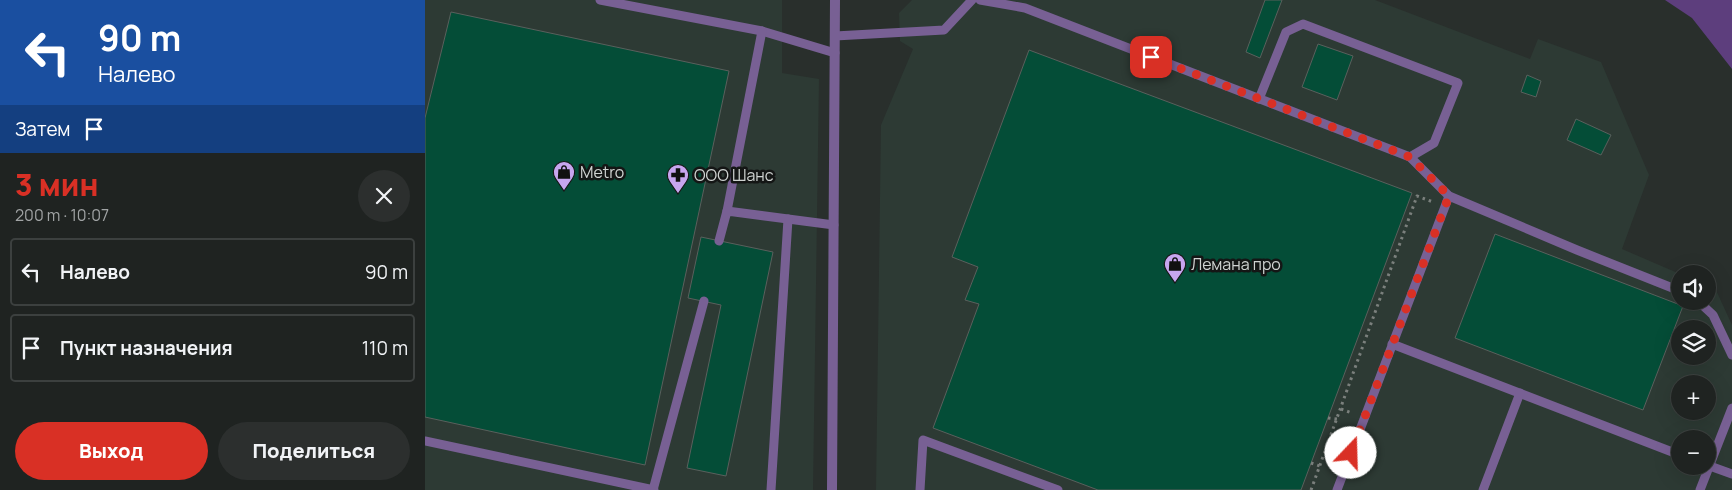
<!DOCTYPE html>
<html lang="ru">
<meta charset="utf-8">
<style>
:root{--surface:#1f2321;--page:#2c2f2e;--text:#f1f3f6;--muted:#a1a4a5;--line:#3c403f;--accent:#d93025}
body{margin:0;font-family:Manrope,sans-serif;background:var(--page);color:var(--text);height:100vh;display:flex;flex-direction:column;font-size:19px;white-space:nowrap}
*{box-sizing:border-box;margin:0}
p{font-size:16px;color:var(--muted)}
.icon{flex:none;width:28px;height:28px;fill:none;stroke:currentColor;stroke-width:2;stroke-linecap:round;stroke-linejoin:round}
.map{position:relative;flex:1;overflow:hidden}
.sheet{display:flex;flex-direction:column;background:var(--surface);width:425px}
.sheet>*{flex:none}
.top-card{background:#1a4fa0;color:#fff;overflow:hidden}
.fabs{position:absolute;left:1246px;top:265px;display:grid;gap:10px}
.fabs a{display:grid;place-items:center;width:45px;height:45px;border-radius:50%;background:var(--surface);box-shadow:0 5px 20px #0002,0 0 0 1px var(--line);font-size:25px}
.pin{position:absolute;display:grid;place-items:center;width:42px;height:42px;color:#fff;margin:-21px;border-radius:10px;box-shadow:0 2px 8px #0006}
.me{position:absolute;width:55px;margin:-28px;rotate:21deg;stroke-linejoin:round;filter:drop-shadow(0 0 4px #0008)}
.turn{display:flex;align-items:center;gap:18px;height:105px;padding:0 15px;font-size:22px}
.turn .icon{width:65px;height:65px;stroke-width:2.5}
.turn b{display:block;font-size:35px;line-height:42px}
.then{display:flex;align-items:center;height:48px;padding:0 15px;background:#0003;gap:10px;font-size:19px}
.round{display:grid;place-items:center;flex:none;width:52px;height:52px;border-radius:26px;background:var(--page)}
.overview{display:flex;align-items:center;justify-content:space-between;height:85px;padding:0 15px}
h1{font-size:30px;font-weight:800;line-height:38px;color:var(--accent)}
.primary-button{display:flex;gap:10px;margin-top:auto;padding:10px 15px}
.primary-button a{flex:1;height:58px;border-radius:30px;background:var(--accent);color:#fff;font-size:20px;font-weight:800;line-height:58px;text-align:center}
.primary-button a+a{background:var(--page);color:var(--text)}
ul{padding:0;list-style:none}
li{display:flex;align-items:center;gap:15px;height:68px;margin:0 10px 8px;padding:0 5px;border:2px solid var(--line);border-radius:5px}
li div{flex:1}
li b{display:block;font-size:19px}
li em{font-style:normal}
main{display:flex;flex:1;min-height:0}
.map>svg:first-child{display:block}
.built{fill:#2d3a34;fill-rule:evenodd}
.green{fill:#5d3e7d}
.building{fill:#044d37;stroke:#5a605d}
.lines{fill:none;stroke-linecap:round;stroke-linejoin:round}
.path{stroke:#7b807d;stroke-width:3;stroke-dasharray:2.5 4;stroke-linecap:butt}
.service{stroke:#786094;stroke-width:9}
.minor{stroke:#786094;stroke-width:10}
.route{stroke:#d93025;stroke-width:9;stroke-dasharray:0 16.2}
.labels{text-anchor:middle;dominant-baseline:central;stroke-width:5;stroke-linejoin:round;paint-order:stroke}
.poi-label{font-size:16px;fill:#cfd3d1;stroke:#141615;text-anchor:start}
</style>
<main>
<section class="sheet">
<div class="top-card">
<div class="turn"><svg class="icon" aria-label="left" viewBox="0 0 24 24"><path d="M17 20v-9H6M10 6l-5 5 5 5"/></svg><div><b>90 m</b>Налево</div></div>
<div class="then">Затем<svg class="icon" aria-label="arrive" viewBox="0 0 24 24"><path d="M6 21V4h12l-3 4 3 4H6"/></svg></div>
</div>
<div class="overview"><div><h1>3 мин</h1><p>200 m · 10:07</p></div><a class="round"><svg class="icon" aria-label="close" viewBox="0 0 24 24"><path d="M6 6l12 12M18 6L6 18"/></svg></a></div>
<ul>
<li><svg class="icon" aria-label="left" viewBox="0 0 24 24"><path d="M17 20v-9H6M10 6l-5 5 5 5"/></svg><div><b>Налево</b></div><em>90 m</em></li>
<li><svg class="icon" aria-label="arrive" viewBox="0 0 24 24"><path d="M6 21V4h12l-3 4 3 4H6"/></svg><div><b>Пункт назначения</b></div><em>110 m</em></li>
</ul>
<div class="primary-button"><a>Выход</a><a>Поделиться</a></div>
</section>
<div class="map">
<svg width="1307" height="490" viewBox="0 0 1307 490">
<rect width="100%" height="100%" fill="#292f2c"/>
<!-- built -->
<g class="built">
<path d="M0,0h357v73l37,6 -6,411h-388z"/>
<path d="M487,0h463l155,59 8,-20 63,23 48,113 -27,74 58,25v27h27l1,-16 7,3 17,37v165h-856l5,-365 32,-76 -13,-8 -1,-28zM1255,329h27v27h-27zM1255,384h27v27h-27zM1255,439h27v27h-27z"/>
</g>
<!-- green -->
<path class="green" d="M1240,0h67v69l-40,-51z"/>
<!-- building -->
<g class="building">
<path d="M840,0h17l-22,58 -14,-6z"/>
<path d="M26,12l278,59 -84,394 -220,-48v-299z"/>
<path d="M893,44l35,12 -16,44 -35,-13z"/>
<path d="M604,50l383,143 -111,297h-203l-165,-62 46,-124 -14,-4 13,-33 -26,-10z"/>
<path d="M1102,75l14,6 -5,16 -15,-5z"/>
<path d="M1151,119l35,16 -10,20 -34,-15z"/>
<path d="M1070,234l188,72 -40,104 -188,-72z"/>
<path d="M276,237l72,15 -47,224 -39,-8 34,-163 -33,-7z"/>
</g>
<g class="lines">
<!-- path -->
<g class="path">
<path d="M916,409l11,4"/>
<path d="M903,418l9,1"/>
<path d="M886,463l9,3"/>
<path d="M886,490l106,-294 16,6"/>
</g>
<!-- service -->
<g class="service">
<path d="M175,0l162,31 73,22"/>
<path d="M555,0l45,8 385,149 39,39 128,54 103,41"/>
<path d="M410,36l109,-6 28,-30"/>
<path d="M834,99l27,-67 17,-8 155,59 -24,60 -24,14"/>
<path d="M302,211l35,-180"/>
<path d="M363,219l46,6"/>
<path d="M294,241l8,-30 61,8 -17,271"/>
<path d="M1273,301l15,14 19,40"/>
<path d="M967,344l288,111"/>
<path d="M0,441l229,49"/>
<path d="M1282,465l25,9"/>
<path d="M228,490l51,-189"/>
<path d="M495,490l3,-50 135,50"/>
<path d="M912,490l112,-294"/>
<path d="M1058,490l37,-97"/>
<path d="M1275,490l32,-82"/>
</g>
<!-- minor -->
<path class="minor" d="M407,490l3,-490"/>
</g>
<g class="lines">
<!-- route -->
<path class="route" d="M726,57l259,100 39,39 -98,257"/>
</g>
<!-- icons -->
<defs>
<g id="shop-pin" transform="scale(1.125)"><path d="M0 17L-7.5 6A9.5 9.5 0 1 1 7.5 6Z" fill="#c7a6ef" stroke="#141615"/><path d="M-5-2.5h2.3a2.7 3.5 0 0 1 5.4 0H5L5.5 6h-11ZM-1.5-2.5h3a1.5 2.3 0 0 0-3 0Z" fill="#111"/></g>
<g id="pharmacy-pin" transform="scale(1.125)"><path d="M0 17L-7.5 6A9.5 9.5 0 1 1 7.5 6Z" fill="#c7a6ef" stroke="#141615"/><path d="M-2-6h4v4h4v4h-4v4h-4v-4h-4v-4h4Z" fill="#111"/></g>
</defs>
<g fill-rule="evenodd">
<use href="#shop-pin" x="139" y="172"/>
<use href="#pharmacy-pin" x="253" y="175"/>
<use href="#shop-pin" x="750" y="264"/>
</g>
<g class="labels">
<!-- poi labels -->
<g class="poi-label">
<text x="155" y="172">Metro</text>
<text x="269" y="175">ООО Шанс</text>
<text x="766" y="264">Лемана про</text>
</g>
</g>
</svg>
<div class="fabs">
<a><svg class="icon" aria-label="sound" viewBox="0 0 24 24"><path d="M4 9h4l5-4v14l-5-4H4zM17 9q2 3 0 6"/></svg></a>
<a><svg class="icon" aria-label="layers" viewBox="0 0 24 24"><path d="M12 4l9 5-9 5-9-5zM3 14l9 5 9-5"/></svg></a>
<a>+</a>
<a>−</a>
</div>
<div class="pin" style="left:726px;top:57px;background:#d93025"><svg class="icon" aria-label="arrive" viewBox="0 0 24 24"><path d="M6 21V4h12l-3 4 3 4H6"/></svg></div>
<svg class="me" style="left:926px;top:453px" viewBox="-20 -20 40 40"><circle r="19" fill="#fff"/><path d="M0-13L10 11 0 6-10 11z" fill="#d93025"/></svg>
</div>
</main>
